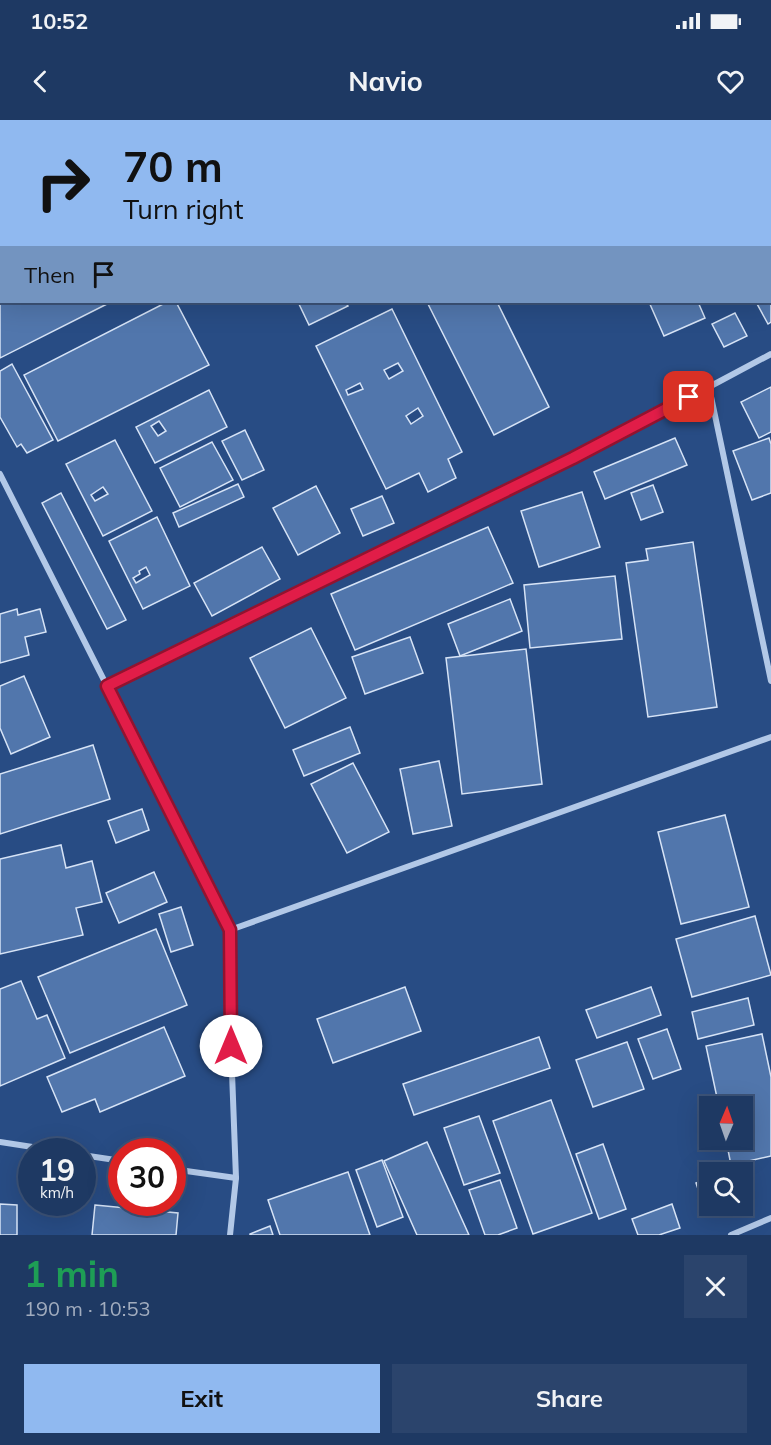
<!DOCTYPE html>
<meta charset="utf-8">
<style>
:root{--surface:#1e3963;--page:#2b446c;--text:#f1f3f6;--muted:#a1acbe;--line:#3c5378;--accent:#90b9f0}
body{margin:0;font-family:Mulish,sans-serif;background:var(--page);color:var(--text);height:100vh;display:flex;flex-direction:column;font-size:22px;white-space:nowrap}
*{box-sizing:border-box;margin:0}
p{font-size:20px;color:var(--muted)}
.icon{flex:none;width:33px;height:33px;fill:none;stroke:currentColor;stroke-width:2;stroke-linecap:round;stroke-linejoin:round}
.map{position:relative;height:1115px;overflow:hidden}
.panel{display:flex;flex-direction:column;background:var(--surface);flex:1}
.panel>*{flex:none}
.guide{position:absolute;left:0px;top:0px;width:771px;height:183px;box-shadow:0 6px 24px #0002,0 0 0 2px var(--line);background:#90b9f0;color:#111;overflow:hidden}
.needle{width:39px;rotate:2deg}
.buttons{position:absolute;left:699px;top:976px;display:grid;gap:12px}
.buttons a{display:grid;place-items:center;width:54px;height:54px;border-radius:0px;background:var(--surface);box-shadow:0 6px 24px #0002,0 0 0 2px var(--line);font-size:30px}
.speed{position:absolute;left:18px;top:1018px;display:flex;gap:12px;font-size:30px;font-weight:700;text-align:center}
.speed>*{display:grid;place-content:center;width:78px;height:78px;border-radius:50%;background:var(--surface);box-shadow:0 6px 24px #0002,0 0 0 2px var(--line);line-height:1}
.speed small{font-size:15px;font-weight:400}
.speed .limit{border:9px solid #d22;background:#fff;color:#111}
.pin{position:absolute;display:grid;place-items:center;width:51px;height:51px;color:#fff;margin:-26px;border-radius:12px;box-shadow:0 3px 9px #0006}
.me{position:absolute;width:66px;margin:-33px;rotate:0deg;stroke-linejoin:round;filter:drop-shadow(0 0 4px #0008)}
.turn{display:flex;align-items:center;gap:21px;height:126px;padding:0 24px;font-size:27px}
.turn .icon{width:78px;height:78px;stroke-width:2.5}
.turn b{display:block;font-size:42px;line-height:51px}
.then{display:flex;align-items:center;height:57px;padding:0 24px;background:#0003;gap:12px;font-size:22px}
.round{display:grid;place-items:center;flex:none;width:63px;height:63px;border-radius:0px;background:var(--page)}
.overview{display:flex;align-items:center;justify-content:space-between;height:102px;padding:0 24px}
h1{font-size:36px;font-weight:700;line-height:45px;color:#1e9e55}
.button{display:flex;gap:12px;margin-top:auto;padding:12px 24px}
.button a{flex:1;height:69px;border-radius:0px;background:var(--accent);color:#111;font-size:24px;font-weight:700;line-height:69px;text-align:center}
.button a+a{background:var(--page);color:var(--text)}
.status{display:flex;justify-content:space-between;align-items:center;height:42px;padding:0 30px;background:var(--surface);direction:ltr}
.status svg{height:16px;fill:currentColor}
header{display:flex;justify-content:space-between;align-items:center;height:78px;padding:0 24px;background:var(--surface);font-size:27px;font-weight:700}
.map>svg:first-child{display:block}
.building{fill:#5176ac;stroke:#d6e3f6;stroke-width:1.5;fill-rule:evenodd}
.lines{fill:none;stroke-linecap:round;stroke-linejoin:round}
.street{stroke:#b2c8e7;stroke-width:6}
.route-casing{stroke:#92132f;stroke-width:15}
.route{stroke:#e11d48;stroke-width:10}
</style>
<div class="status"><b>10:52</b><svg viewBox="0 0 49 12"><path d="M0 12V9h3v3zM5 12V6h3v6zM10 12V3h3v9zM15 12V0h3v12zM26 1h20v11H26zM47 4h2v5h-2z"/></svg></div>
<header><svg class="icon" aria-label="back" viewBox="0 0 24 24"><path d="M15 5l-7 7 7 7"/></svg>Navio<svg class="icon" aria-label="heart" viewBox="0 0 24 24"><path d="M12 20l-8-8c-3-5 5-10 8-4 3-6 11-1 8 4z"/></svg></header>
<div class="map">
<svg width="771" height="1115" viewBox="0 0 771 1115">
<rect width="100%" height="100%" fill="#284c84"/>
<!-- building -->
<g class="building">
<path d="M23,0h59l1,2h-63z"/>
<path d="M358,0h66l1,2h-66z"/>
<path d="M433,0h83v2h-82z"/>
<rect x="551" y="0" width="59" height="2"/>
<path d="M2,12v45l-2,1v-45z"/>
<path d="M771,22v59l-1,-3v-55z"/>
<path d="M0,76l2,3v49l-2,1z"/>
<path d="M770,96l1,3v63h-1z"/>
<path d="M2,143v39h109l-111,56v-94z"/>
<path d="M771,171v31l-3,2 -12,-22h14v-10z"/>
<path d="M167,182h9l33,63 -151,76 -34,-66z"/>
<path d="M298,182h47l3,4 -39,19z"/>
<path d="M427,182h70l52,105 -55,28z"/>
<path d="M649,182h49l7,16 -41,18z"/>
<path d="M392,189l70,143 -14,7 8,19 -28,14 -9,-19 -33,16 -70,-143zM398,243l5,8 -14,8 -5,-9zM360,263l3,6 -15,6 -2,-5zM418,288l5,8 -12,8 -5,-8z"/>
<path d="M735,193l12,23 -23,11 -12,-23z"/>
<path d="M12,244l41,76 -26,13 -6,-9 -4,3 -17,-30v-46z"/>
<path d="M771,267v45l-12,6 -18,-36z"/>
<path d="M209,270l18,37 -72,36 -19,-36zM159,301l7,10 -8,5 -7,-10z"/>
<path d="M245,310l19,40 -22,10 -20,-39z"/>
<path d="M675,318l12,27 -82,34 -11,-27z"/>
<path d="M769,318l2,6v49l-19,7 -19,-49z"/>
<path d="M115,320l37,71 -49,25 -37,-72zM103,367l5,7 -13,7 -4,-6z"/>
<path d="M212,322l21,38 -53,27 -20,-39z"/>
<path d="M238,364l6,13 -65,30 -6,-14z"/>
<path d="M653,365l10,27 -22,8 -10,-27z"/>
<path d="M316,366l24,47 -42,22 -25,-47z"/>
<path d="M582,372l18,55 -61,20 -18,-56z"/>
<path d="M61,373l65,127 -19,9 -65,-126z"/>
<path d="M382,376l12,27 -31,13 -12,-27z"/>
<path d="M157,397l33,69 -47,23 -34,-68zM146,447l4,8 -14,8 -3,-5 7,-4 -1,-3z"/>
<path d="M488,407l25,56 -158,67 -24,-56z"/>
<path d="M693,422l24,165 -69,10 -22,-154 22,-3 -2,-11z"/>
<path d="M262,427l18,32 -68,37 -18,-33z"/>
<path d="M615,456l7,63 -92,9 -6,-63z"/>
<path d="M510,479l12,32 -62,25 -12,-32z"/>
<path d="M17,489l1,6 22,-6 6,23 -21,5 4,18 -29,8v-49z"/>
<path d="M311,508l35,70 -61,30 -35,-70z"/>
<path d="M410,517l13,36 -58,21 -13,-37z"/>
<path d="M526,529l16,135 -80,10 -16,-136z"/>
<path d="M24,556l26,61 -39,17 -11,-26v-42z"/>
<path d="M350,607l10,26 -56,23 -11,-26z"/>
<path d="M93,625l17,54 -110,35v-60z"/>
<path d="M439,641l13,65 -39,8 -13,-65z"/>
<path d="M353,643l36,69 -42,21 -36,-69z"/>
<path d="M142,689l7,21 -33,13 -8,-22z"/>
<path d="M725,695l24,92 -68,17 -23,-92z"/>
<path d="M61,725l5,23 26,-7 10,41 -26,6 7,27 -83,19v-95z"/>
<path d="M154,752l13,30 -48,21 -13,-30z"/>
<path d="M181,787l12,38 -22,7 -12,-38z"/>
<path d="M755,796l16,59 -79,22 -16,-58z"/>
<path d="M156,809l31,76 -117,48 -32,-76z"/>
<path d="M21,861l16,38 10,-4 18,43 -65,28v-97z"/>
<path d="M405,867l16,44 -88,32 -16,-44z"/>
<path d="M651,867l10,28 -64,23 -11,-28z"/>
<path d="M748,878l6,27 -56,14 -6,-27z"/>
<path d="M164,907l21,49 -85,36 -5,-13 -33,13 -15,-35z"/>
<path d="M667,909l14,40 -28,10 -15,-40z"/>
<path d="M762,914l9,43v79l-40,9 -5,-25h16v-33h-23l-13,-61z"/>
<path d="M539,917l11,31 -136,47 -11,-31z"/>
<path d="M627,922l17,47 -51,18 -17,-47z"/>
<path d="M551,980l41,113 -59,21 -40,-113z"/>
<path d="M479,996l21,57 -36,12 -20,-57z"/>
<path d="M427,1022l42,93h-52l-33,-74z"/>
<path d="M603,1024l23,65 -27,10 -23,-65z"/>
<path d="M382,1040l21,57 -26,10 -21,-57z"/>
<path d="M348,1052l22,63h-90l-12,-35z"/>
<path d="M710,1058v28h15l-19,7 -10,-30z"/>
<path d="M500,1060l17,48 -19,7h-13l-16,-45z"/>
<path d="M0,1084l17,1v30h-17z"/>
<path d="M672,1084l8,24 -21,7h-21l-6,-16z"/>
<path d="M95,1085l83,8 -2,22h-84z"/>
<path d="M270,1106l3,9h-23v-1z"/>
</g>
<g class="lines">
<!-- street -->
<g class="street">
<path d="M771,234l-62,33 62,294"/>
<path d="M0,354l230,456 1,116 5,132 -6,57"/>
<path d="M107,566l466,-228 136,-71"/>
<path d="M230,810l541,-193"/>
<path d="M0,1022l65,10"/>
<path d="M82,1035l40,6"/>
<path d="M172,1049l64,9"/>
<path d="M731,1115l40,-17"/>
</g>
</g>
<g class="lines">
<!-- route casing -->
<g class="route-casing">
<path id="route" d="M231,926l-1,-116 -123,-244 466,-228 116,-61"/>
</g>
<!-- route -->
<use href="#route" class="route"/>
</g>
</svg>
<div class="buttons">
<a><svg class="needle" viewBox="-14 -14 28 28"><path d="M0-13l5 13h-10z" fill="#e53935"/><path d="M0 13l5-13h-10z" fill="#a1acbe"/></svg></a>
<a><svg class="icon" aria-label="search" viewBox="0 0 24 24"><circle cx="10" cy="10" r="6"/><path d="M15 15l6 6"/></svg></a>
</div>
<div class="speed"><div>19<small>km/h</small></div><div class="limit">30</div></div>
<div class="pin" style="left:689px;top:277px;background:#d93025"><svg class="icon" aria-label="arrive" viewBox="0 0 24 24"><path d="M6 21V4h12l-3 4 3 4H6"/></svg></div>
<svg class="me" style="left:231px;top:926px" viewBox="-20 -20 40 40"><circle r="19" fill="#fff"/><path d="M0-13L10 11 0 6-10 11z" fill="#e11d48"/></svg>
<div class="guide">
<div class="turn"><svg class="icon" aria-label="right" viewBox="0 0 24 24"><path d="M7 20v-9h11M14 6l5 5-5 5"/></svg><div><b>70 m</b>Turn right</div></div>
<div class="then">Then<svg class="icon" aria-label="arrive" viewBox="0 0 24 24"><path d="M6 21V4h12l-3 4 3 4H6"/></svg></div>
</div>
</div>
<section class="panel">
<div class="overview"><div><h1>1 min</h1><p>190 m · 10:53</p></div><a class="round"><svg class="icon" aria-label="close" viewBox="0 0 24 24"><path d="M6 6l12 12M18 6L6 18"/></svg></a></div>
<div class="button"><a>Exit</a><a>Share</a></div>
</section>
